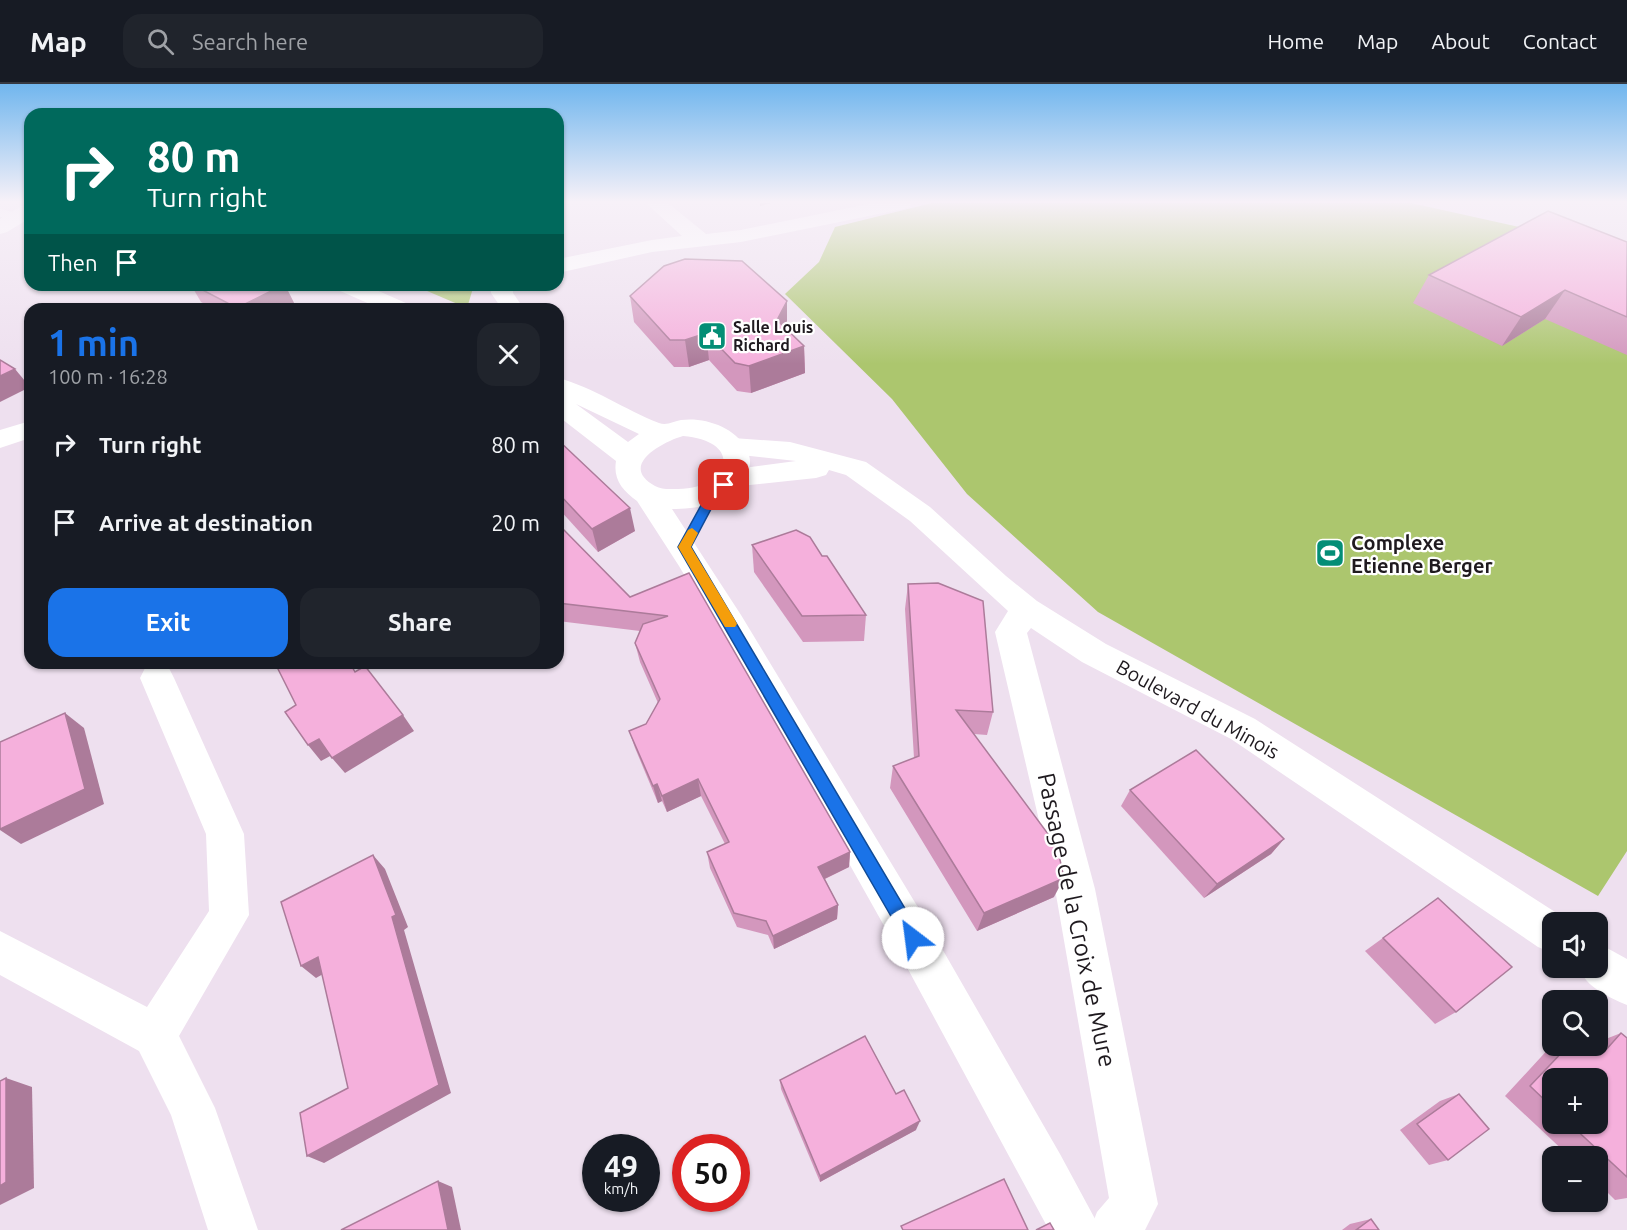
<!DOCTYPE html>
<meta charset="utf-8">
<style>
:root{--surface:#171b24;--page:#20242c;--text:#f1f3f6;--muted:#9ea1a6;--line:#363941;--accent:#1a73e8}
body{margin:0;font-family:Ubuntu,sans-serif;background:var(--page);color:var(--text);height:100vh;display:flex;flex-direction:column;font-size:22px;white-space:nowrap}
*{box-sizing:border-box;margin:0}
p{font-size:20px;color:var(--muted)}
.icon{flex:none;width:33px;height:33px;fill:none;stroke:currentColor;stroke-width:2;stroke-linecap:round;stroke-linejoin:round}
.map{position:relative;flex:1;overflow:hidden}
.side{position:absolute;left:24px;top:219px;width:540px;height:366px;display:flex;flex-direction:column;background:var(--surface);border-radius:18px;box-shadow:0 2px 4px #0004}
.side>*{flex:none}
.top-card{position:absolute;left:24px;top:24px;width:540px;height:183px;border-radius:18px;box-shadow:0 2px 4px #0004;background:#00695c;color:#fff;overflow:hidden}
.buttons{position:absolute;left:1542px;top:828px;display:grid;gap:12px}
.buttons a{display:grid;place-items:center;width:66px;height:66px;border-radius:12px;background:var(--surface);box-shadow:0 2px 4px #0004;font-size:30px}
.speed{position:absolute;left:582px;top:1050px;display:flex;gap:12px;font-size:30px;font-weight:700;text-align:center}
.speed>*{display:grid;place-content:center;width:78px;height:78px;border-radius:50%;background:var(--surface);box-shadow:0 2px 4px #0004;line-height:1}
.speed small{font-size:15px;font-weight:400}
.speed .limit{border:9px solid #d22;background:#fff;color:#111}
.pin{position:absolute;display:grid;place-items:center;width:51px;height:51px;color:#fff;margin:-26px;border-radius:12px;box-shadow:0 3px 9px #0006}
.me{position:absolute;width:66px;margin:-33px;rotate:330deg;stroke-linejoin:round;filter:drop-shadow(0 0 4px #0008)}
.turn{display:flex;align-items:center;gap:21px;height:126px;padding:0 24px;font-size:27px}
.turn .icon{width:78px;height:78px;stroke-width:2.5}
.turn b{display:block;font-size:42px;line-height:51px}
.then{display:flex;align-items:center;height:57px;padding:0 24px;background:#0003;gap:12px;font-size:22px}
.round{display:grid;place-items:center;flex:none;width:63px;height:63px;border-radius:18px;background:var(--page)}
.head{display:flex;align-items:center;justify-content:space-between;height:102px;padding:0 24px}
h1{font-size:36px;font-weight:600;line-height:45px;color:var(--accent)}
.button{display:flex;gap:12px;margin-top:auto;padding:12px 24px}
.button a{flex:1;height:69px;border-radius:18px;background:var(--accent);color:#fff;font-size:24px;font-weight:600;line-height:69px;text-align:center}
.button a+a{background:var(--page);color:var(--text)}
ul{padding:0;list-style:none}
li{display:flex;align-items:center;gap:18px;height:78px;padding:0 24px}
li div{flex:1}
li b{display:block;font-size:22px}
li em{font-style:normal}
header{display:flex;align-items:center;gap:36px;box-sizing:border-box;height:84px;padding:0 30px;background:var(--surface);border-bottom:2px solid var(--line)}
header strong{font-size:28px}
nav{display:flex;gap:33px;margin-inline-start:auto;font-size:21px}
.search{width:420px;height:54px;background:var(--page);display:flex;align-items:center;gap:15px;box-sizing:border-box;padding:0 21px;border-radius:18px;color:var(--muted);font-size:22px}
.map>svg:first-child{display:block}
.green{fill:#acc66e}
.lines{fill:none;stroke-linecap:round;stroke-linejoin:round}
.service{fill:#fff;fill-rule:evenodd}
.minor{fill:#fff;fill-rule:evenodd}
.secondary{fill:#fff;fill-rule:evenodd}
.wall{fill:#d397bd;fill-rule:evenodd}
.shaded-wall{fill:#ac7b9a}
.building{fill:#f5b0dc;stroke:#ac7b9a;stroke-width:1.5}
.route{fill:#1a73e8;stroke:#114b97;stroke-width:1.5}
.slow{fill:#f59e0b}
.labels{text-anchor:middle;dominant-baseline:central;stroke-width:4.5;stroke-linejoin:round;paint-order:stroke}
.far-poi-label{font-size:16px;font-weight:bold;fill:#1f1a1f;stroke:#fff;text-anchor:start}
.poi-label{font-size:20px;font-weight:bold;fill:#1f1a1f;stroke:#fff;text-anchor:start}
.street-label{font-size:20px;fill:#1f1a1f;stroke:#fff}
.near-street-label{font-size:24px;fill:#1f1a1f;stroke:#fff}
</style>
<header>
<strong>Map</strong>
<div class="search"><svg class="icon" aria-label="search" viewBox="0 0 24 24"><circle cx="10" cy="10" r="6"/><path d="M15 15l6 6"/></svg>Search here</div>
<nav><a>Home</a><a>Map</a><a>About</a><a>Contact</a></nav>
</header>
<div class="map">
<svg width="1627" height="1146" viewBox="0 0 1627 1146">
<rect width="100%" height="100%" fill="#eee0ef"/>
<!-- green -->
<g class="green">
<path d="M932,119h479l216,48v600l-29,45 -500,-284 -131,-118 -75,-95 -107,-105 34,-32 16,-35z"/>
<path d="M413,201h61l-7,23z"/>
</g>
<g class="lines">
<!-- service -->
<path class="service" d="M0,125l22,5 1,3 -6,4 -17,-4z"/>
<!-- minor -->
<g class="minor">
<path d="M30,119v15l-23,14 -7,2v-15l23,-14z"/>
<path d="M646,119h22l38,31 35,-4 132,-27h40l-3,4 -7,2 -162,33 -89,10 -94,21v-14l94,-19 30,-4z"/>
<path d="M491,201h22v8l11,16h-22l-11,-16z"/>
<path d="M30,337v17l-30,10v-18z"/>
<path d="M733,354l57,4 76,20 64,45 76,69 31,25 69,43 149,75 311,200 2,3h-16v31l-14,-6 -307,-208 -149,-77 -51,-34 -4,5 68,256 63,315 -13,26h-55l7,-18 12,-14 -54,-309 -60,-257 13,-21 -98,-90 -64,-46 -17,-5 -3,5 -10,3 -85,9 -10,-2 -4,-7 4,-7 75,-10 -73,-8 -3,-6 3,-6z"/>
<path d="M157,581l12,3 5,10 70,156 5,81 -70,121 36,72 43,122h-50l-37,-115 -32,-64 -139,-76v-44l147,76 62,-96 -3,-77 -66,-156 5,-10z"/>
<path d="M1598,859l29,16v46c-19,-8 -41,-18 -48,-37h19z"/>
</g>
<!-- secondary -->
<g class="secondary">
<path d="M335,201h30l43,19 3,5h-30l-43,-19z"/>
<path d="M558,294c35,9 67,32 101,45 8,3 15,-2 22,-3 24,-3 53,7 65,28 8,14 3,26 -6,38 -15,19 -45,23 -68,23l69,106 184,304 135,235 41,76h-52l-153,-283 -158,-281 -59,-100 -42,-65c-15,-11 -24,-22 -21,-40l-58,-45zM576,320l63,30 -11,8zM683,352c62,5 47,53 -5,53 -8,0 -16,1 -23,-3 -37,-20 7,-44 28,-50z"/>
</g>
</g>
<!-- wall -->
<g class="wall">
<path d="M1627,158v113l-82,-36 -43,27 -89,-43 16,-28z"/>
<path d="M191,201h94l9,18 -13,6h-67l-13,-7z"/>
<path d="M630,212l157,32v1l17,17 1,27 -54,20 -14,-2 -28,-31 -20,7h-15l-40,-45z"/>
<path d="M558,356l77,91 -37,21 -40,-44z"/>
<path d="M558,446l72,67 59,-24 161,279 -1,15 -24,12 13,26 -1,14 -63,30 -6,-14 -31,-8 -27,-59 -3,-16 18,-8 -24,-48 -34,16 -5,-11 -4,2 -23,-55 -6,-17 17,-7 12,-21 -18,-41 -5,-19 5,-12 -82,-10z"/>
<path d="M752,461l70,11 44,59 -2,26 -61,1 -49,-70z"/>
<path d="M908,500l85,128 -6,23 -13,-1 80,163 -77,34 -87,-143 3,-22 21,-8 -9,-149z"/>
<path d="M1130,706l154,49 -13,15 -67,44 -83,-92z"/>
<path d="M1438,814l18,114 -21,12 -70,-73z"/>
<path d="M1621,949l6,5v160l-12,2 -17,-17v-27h-29l-64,-60 47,-51 46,1v-4zM1552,994l46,46h-46z"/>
<path d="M780,996l116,14 20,36 -96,52 -39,-93z"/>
<path d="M1459,1010l-11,66 -19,5 -29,-35 40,-29z"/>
<path d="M1371,1135l8,11h-37l8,-6z"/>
</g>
<!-- shaded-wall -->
<g class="shaded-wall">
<path d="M760,119h11l-11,3z"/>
<path d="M283,201h2l9,18 -13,6 -44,-1z"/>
<path d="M1565,206l-20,29 -43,27 19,-29z"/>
<path d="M787,217v27l-9,19 -1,-27z"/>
<path d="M706,249l3,27 -20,7 -4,-27z"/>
<path d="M804,262l1,27 -54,20 -2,-27z"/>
<path d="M15,285l15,18 -30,15v-26z"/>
<path d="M630,424l5,23 -37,21 -6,-23z"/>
<path d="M97,579h9l-6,3z"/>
<path d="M65,629l19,15 20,76 -83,40 -21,-14v-1z"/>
<path d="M403,631l11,16 -69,42 -13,-15z"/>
<path d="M319,655l13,16 -11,6 -13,-16z"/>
<path d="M698,695l3,17 -34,16 -5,-16z"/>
<path d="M657,700l5,17 -4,2 -5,-17z"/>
<path d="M1284,755l-13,15 -67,44 13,-14z"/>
<path d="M850,768l-1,15 -31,15v-15z"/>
<path d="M373,771l12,14 23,58 -4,3 47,163 -127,70 -17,-7 132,-71z"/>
<path d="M1064,794l-10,19 -77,34 7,-18z"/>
<path d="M838,821l-1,14 -63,30 -1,-13z"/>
<path d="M318,873l14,12 -16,9 -15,-12z"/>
<path d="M6,994l26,9 2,101 -34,17v-19z"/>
<path d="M920,1037l-4,9 -96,52v-6z"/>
<path d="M438,1097l14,6 9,43h-13z"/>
</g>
<!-- building -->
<g class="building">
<path d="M1548,127l79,31v75l-62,-27 -44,27 -92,-42z"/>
<path d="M685,175l57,2 45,40 -10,19 27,26 -55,20 -14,-3 -29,-30 -21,7h-15l-40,-44 34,-30z"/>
<path d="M193,201h90l-46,23z"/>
<path d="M0,276l15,9 -15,7z"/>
<path d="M558,356l72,68 -38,21 -34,-36z"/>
<path d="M562,444l68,69 59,-24 161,279 -32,15 20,38 -65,31 -7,-15 -32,-8 -27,-61 22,-10 -31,-63 -36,17 -5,-12 -4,2 -24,-55 17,-7 14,-25 -25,-56 8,-19 25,-8 -110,-13v-73z"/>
<path d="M796,446l14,7 12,19h5l39,59 -64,1 -50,-71z"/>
<path d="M938,499l45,18 10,111 -37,-2 101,136 7,32 -80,35 -91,-147 26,-10 -11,-172z"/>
<path d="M275,579h75l5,9 10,-6 38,49 -71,43 -13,-19 -11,6 -23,-33 11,-7z"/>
<path d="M65,629l20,76 -85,40v-87z"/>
<path d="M1196,666l88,89 -67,45 -87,-94z"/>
<path d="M373,771l23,60 -4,2 47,168 -132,71 -7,-43 48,-25 -30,-131 -17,9 -20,-64z"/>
<path d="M1438,814l74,69 -56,45 -73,-74z"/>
<path d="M1621,949l6,5v139l-57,-53h28v-46h-46v29l-22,-21 38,-40h30v-2l7,7z"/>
<path d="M865,952l31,58 8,-4 16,31 -100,55 -40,-96z"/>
<path d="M6,994v104l-6,4v-105z"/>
<path d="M1459,1010l30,35 -41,31 -31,-36z"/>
<path d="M1004,1095l24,51h-125l-2,-4z"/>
<path d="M438,1097l10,49h-107z"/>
<path d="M1371,1135l8,11h-23z"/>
<path d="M1050,1139l4,7h-18z"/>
</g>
<!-- sky -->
<linearGradient id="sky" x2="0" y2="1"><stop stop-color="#71b6ee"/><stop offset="0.42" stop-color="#f7f1f8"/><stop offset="1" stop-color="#f7f1f8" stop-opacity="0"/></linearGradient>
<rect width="1627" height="280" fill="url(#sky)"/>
<!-- route -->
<path class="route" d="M724,398l6,3 -11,9 -28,53 228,385 3,6 -3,6 -6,2 -6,-2 -229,-397 32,-58z"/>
<!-- slow -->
<path class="slow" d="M692,444l6,5 -7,14 44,73 2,4 -2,3h-10l-47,-80 10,-17z"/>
<!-- icons -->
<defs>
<g id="civic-square" transform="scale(1.5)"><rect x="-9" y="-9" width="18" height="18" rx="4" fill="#048e76" stroke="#fff"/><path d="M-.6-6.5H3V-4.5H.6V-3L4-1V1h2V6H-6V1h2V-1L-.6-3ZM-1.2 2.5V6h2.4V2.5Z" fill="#fff"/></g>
<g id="stadium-square" transform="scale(1.5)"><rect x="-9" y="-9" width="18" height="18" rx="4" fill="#048e76" stroke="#fff"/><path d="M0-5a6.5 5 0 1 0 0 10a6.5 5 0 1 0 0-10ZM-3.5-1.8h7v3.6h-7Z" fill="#fff"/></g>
</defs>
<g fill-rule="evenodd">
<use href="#civic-square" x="712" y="252"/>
<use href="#stadium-square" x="1330" y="469"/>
</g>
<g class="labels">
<!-- far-poi labels -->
<g class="far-poi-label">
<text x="733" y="243">Salle Louis<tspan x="733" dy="18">Richard</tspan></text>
</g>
<!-- poi labels -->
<g class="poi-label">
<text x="1351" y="458">Complexe<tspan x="1351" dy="23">Etienne Berger</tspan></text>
</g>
<!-- street labels -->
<g class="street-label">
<text transform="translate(1198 625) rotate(29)">Boulevard du Minois</text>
</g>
<!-- near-street labels -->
<g class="near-street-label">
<text transform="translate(1077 836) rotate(78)">Passage de la Croix de Mure</text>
</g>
</g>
</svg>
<div class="buttons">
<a><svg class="icon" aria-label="sound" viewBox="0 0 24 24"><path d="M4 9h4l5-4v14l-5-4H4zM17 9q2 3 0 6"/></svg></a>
<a><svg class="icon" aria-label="search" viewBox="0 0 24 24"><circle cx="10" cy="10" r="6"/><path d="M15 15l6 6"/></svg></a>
<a>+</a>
<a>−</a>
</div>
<div class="speed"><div>49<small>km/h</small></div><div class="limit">50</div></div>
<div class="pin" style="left:724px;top:401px;background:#d93025"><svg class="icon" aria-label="arrive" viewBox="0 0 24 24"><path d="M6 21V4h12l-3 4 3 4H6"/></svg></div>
<svg class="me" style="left:913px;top:854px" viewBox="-20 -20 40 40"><circle r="19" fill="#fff"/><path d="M0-13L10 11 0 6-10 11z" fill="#1a73e8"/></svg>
<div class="top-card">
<div class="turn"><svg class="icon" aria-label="right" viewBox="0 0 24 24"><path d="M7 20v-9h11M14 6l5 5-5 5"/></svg><div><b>80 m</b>Turn right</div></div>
<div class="then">Then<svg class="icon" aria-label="arrive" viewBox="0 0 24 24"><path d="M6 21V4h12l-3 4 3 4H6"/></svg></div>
</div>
<section class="side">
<div class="head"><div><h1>1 min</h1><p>100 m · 16:28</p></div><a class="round"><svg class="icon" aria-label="close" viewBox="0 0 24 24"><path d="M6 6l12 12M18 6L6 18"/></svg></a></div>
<ul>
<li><svg class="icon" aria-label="right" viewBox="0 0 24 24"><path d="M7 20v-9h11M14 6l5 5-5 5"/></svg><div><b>Turn right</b></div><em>80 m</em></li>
<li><svg class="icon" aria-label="arrive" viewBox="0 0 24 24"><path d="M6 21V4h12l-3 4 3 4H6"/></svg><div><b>Arrive at destination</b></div><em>20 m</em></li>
</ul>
<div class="button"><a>Exit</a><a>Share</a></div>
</section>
</div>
